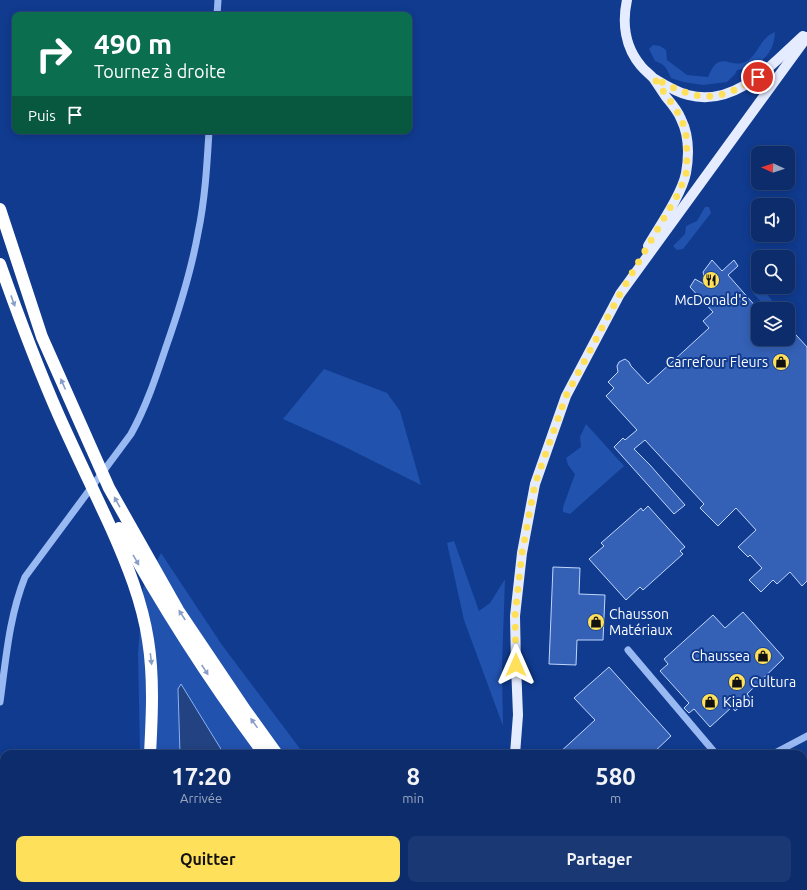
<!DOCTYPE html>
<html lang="fr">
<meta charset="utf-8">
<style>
:root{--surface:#0c2c6b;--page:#1a3873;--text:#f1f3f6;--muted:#9aa7c1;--line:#2c487e;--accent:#ffe05b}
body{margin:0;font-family:Ubuntu,sans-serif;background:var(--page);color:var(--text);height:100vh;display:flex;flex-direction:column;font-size:15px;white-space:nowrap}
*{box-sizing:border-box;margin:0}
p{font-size:13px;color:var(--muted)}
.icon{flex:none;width:22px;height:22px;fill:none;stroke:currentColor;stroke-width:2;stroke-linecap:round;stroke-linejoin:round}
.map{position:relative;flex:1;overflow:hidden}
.details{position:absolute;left:0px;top:750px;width:807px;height:140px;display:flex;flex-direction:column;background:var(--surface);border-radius:12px 12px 0 0;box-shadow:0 2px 10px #0003,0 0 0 1px var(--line)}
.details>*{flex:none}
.top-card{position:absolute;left:12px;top:12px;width:400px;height:122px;border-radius:8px;box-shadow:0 2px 10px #0003,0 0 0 1px var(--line);background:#0b6e4f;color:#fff;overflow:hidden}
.needle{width:26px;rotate:273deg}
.tools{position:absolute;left:751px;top:146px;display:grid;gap:8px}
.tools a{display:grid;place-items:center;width:44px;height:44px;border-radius:8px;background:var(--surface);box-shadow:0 2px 10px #0003,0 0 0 1px var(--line);font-size:20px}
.pin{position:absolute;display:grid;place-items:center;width:34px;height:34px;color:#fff;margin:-17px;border:2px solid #fff;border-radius:50%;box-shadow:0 1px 4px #0007}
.me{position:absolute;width:44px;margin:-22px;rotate:0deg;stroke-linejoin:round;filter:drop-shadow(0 0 3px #0008)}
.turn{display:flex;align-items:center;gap:14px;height:84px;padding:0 16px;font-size:18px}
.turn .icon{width:52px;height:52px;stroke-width:2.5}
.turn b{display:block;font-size:28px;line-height:34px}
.then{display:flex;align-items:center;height:38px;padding:0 16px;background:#0003;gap:8px;font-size:15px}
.eta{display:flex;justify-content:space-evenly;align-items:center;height:68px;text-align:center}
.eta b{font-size:24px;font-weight:700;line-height:28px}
.action{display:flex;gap:8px;margin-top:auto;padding:8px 16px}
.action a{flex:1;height:46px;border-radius:8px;background:var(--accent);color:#111;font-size:16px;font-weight:700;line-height:46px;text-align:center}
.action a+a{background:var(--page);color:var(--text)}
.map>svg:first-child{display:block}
.green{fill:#2152ae}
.water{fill:#224281;stroke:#8ab2f6}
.building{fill:#3461b6;stroke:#c0d6fd}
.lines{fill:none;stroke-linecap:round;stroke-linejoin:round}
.minor{stroke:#99b9f3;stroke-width:7}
.major{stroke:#e5ecff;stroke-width:10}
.highway{stroke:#fff;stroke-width:12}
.oneway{fill:#889dc7}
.route{stroke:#ffe05b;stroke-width:7;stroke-dasharray:0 12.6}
.labels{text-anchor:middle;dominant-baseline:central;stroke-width:4;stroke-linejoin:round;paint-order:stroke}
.poi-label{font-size:14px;fill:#fff;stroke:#103b8f;text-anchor:start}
</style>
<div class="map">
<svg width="807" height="890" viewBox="0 0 807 890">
<rect width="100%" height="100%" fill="#103b8f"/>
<!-- green -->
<g class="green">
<path d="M775,32c-1,24 -16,34 -38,38l-2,4 -8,8 -24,3 -20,-3 -12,-4c-4,-9 -6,-14 -16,-17l-6,-12 4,-4 7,1 6,4 1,10 20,15 21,2c12,-30 22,-6 39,-16 9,-5 12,-17 20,-24 2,-2 5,-4 8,-5z"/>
<path d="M705,207h4l2,6 -28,36 -6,1 -4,-4 12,-12 1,-8 11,-5z"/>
<path d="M760,287l12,13 -7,6 -12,-13z"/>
<path d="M324,369l63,24 13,18 21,74 -80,-40 -58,-26z"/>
<path d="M586,424l38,42 -54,48 -7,-2v-5l12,-33 -7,-9 -2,-7 15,-11 -1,-10z"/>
<path d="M454,541l25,70 11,-8 15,-24 -3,88 1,59 -39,-106 -17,-77z"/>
<path d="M161,553l61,92 82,109h-164l-2,-100 5,-66z"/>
<path d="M145,886h258l3,4h-261z"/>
</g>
<!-- water -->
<path class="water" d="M181,684l43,70h-44l-2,-65z"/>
<!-- building -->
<g class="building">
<path d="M712,260l10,11 12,-11 4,6 -10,9 30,34v30h30v-13l19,21v234l-5,5 -12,-14 -13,12 -4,-4 -12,12 -12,-12 13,-12 -12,-13 -2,2 -10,-10 18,-17 -20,-22 -18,18 -18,-18 4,-4 -59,-64 -11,9 16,16 35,40 -11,9 -60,-67 9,-9 2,2 12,-10 -31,-34 8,-8 -6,-6 10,-10 -1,-6 2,-4 6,-3 4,3 2,4 17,18 61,-56 -6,-7 10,-9 -23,-25 5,-8 12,7 -4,-14z"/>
<path d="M648,506l37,41 -5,4 3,3 -40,36 -3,-3 -14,13 -37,-41 15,-13 -3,-3 40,-35 2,3z"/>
<path d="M553,567l27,1 -1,26 26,1 -2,45h-26l-1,25 -27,-1z"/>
<path d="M743,612l41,46 -37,36 3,4 -15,13 -3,-4 -22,20 -16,-18 -5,4 -5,-5 5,-5 -29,-32 8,-7 -4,-5 49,-44 12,13z"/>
<path d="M609,667l62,69 -19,18h-94l37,-34 -21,-22z"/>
</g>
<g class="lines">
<!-- minor -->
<g class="minor">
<path d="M217,15l1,-15"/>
<path d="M628,650l88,104"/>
<path d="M0,702c6,-43 9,-85 25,-125l106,-143c15,-27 25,-57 35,-87 13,-37 25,-75 32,-114 7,-33 9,-68 11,-102"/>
<path d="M773,754l34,-18"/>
<path d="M588,890l3,-4"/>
</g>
<!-- major -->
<g class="major">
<path d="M627,0c-5,23 -2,47 14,66 4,5 9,8 13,13 4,6 8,12 12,18 6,7 12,14 15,22 8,16 8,37 5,54 -4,21 -27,54 -38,73"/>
<path d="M655,79c10,6 21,13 33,16 47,13 84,-31 115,-59"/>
<path d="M515,754l3,-39 -2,-50 -1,-49 7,-63 13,-69 31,-88 54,-102 187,-257"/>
<path d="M531,886l3,4"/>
<path d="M548,886l1,4"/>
</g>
<!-- highway -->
<g class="highway">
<path d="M0,209l42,128 67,151 69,122 68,101 31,43"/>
<path d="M0,264c18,51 37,102 59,152 17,38 35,75 52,112 16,36 31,73 37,112 6,37 4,76 2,114"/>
<path d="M119,528c43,79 92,155 145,226"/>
<path d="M153,886l1,4"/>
<path d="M359,886l3,4"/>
<path d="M380,886l4,4"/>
<path d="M180,890l1,-4"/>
</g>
</g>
<!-- one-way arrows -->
<defs><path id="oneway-solid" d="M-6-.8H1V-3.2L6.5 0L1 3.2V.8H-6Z"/></defs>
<g class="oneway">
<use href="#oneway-solid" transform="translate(13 301) rotate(70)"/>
<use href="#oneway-solid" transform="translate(63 384) rotate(-114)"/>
<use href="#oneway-solid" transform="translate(117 502) rotate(-119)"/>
<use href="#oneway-solid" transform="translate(136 560) rotate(60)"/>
<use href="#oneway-solid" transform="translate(182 615) rotate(-123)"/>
<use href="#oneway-solid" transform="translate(151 659) rotate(83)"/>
<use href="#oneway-solid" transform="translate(205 670) rotate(57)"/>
<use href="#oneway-solid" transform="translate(254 723) rotate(-126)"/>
</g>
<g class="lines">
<!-- route -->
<path class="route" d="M516,665l-1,-49 7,-63 13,-69 31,-88 54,-102 58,-100 8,-19 1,-18 -1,-22 -4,-15 -7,-12 -21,-30c43,23 62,26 104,-1"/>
</g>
<!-- icons -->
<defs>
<g id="restaurant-disc" transform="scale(0.9)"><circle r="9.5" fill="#ffe05b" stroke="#103b8f"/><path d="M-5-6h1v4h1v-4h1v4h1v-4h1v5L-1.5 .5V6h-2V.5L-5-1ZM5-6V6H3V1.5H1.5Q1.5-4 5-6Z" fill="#111"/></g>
<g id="shop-disc" transform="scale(0.9)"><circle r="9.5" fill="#ffe05b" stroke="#103b8f"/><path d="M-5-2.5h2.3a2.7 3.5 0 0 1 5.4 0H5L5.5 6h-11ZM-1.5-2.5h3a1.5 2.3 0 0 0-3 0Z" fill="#111"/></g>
</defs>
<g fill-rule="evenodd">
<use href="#restaurant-disc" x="711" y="280"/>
<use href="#shop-disc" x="781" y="362"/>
<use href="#shop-disc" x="596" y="622"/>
<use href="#shop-disc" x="763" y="656"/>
<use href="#shop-disc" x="737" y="682"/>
<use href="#shop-disc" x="710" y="702"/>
</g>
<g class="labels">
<!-- poi labels -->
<g class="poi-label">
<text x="711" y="300" text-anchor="middle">McDonald's</text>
<text x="768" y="362" text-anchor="end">Carrefour Fleurs</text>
<text x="609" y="614">Chausson<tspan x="609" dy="16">Matériaux</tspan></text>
<text x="750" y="656" text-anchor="end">Chaussea</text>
<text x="750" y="682">Cultura</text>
<text x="723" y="702">Kiabi</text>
</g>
</g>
</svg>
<div class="tools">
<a><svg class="needle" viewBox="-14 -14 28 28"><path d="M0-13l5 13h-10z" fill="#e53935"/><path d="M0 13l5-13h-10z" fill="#9aa7c1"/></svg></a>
<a><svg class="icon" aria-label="sound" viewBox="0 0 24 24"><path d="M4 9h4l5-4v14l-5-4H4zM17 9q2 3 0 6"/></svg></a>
<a><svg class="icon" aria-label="search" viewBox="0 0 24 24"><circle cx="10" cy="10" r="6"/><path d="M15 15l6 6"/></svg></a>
<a><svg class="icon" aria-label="layers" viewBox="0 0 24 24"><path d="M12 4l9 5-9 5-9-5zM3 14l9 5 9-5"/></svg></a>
</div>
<div class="pin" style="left:758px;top:77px;background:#d93025"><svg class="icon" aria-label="arrive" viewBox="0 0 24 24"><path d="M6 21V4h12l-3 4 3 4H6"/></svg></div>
<svg class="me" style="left:516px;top:665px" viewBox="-20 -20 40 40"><path d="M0-17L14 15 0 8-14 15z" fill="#ffe05b" stroke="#fff" stroke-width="4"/></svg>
<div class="top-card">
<div class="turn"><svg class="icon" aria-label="right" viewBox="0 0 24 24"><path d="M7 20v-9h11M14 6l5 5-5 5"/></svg><div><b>490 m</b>Tournez à droite</div></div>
<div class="then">Puis<svg class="icon" aria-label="arrive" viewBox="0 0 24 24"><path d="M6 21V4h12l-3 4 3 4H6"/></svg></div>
</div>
<section class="details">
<div class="eta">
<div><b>17:20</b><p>Arrivée</p></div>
<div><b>8</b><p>min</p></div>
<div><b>580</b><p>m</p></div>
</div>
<div class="action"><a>Quitter</a><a>Partager</a></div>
</section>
</div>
